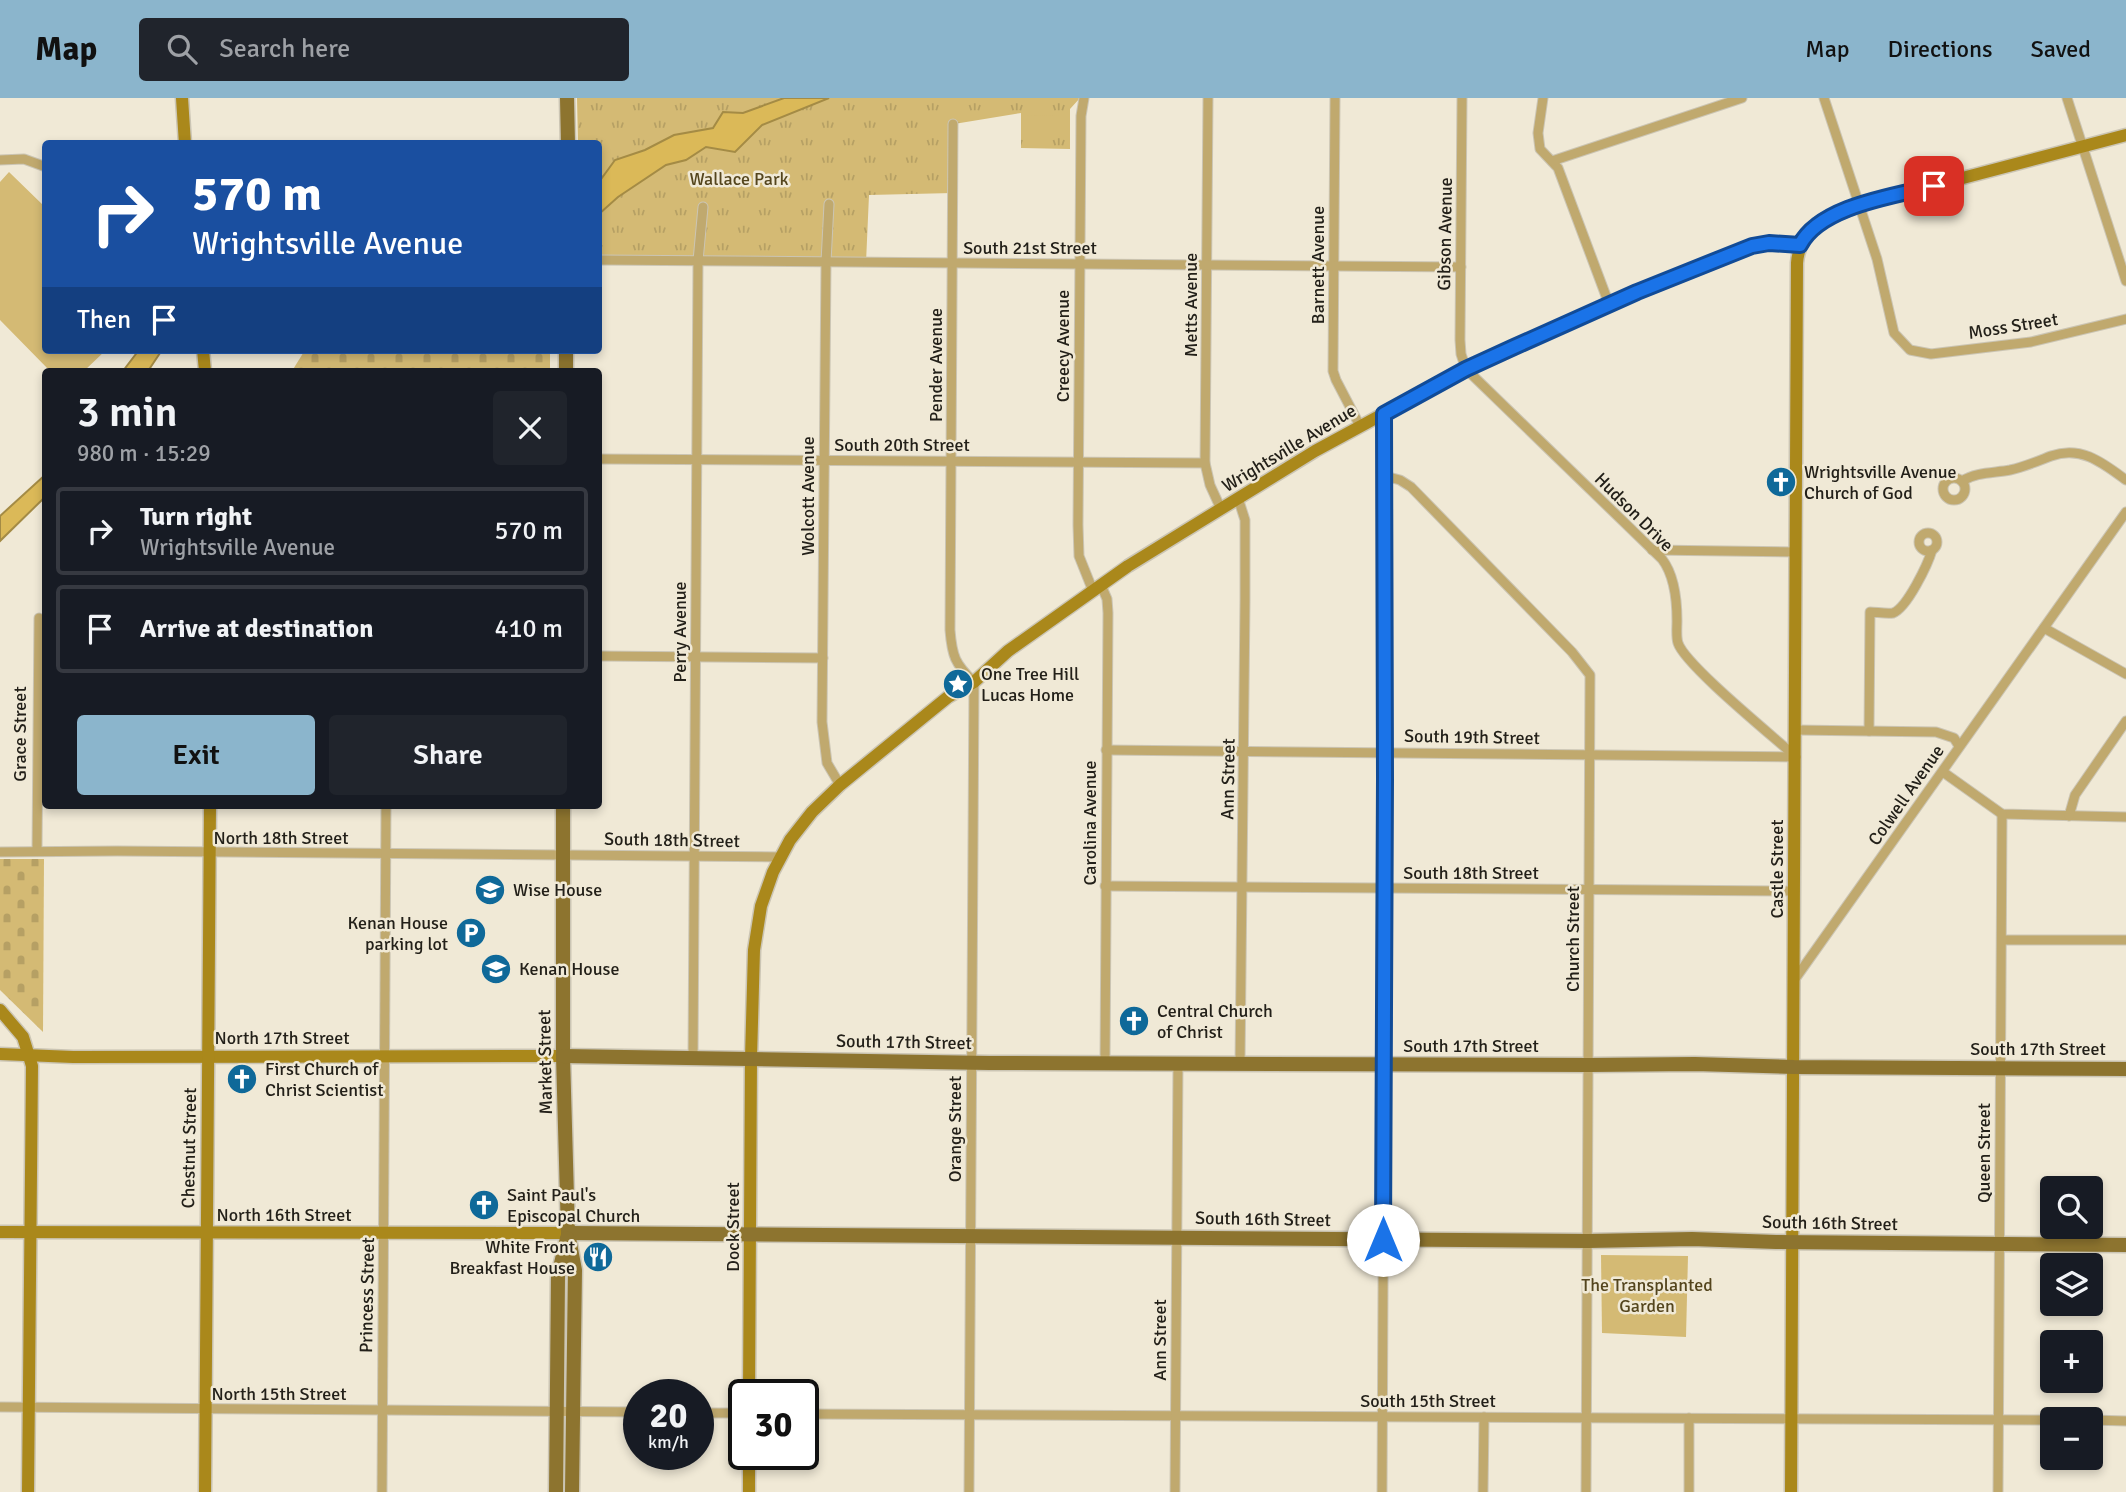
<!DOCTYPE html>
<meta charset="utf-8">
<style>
:root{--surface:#171b24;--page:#20242c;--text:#f1f3f6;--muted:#9ea1a6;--line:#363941;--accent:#8bb5cc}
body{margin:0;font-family:Signika,sans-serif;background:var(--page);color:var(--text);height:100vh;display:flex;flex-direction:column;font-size:26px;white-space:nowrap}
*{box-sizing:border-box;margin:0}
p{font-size:23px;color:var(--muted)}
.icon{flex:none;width:38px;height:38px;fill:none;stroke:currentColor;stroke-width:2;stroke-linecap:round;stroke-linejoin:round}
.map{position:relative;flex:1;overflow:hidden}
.panel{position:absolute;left:42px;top:270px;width:560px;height:441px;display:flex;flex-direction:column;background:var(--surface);border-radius:7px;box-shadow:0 4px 10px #0003}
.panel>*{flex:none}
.hud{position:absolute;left:42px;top:42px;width:560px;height:214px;border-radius:7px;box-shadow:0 4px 10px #0003;background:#1a4fa0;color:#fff;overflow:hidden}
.fabs{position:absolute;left:2040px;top:1078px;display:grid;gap:14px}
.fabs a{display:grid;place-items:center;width:63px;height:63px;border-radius:7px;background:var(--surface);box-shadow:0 4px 10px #0003;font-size:35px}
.speed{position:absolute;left:623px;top:1281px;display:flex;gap:14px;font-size:35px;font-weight:700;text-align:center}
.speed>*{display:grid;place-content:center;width:91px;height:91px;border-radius:50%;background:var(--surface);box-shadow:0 4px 10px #0003;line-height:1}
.speed small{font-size:18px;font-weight:400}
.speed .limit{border:4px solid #111;border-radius:10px;background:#fff;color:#111}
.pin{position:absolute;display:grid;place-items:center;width:60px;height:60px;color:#fff;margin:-30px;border-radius:14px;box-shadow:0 4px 10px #0006}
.me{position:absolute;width:77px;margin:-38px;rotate:0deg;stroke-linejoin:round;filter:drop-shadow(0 0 5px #0008)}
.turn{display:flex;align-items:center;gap:24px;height:147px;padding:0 35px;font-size:32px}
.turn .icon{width:91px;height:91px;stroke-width:2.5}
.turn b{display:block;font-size:49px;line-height:60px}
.then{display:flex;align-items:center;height:66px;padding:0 35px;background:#0003;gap:14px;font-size:26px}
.round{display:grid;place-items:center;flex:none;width:74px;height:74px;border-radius:7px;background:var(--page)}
.headline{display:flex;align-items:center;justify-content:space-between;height:119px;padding:0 35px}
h1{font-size:42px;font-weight:600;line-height:52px}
.action{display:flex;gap:14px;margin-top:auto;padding:14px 35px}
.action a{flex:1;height:80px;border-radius:7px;background:var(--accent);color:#111;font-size:28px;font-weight:600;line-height:80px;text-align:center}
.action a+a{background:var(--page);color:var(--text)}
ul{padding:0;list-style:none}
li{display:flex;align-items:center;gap:21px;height:88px;margin:0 14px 10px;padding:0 21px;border:4px solid var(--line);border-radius:7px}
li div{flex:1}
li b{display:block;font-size:26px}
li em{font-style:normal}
header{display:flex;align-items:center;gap:42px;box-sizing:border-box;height:98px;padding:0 35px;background:var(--accent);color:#111}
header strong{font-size:33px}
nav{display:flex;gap:38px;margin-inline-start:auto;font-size:24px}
.search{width:490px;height:63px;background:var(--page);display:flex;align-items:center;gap:18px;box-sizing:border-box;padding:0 24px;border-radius:7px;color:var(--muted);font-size:26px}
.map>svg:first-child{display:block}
.grass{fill:url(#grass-tufts)}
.cemetery{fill:url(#cemetery-stones)}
.garden{fill:#d4ba74}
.water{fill:#dbb958;stroke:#a48b45;stroke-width:2}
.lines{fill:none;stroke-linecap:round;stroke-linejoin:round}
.street-casing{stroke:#cbc5b4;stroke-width:11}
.secondary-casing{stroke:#cbc5b4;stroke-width:15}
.primary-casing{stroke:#cbc5b4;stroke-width:17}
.street{stroke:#c0a96e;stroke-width:9}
.secondary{stroke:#aa881b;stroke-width:12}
.primary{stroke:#8d742f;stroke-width:14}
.route-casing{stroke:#114b97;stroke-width:18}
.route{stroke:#1a73e8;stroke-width:12}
.labels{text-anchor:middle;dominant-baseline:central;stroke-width:5;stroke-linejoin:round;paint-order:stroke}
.park-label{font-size:18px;fill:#54451d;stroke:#f0e9d6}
.street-label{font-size:18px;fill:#232019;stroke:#f0e9d6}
.poi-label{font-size:18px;fill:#232019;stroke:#f0e9d6;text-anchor:start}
</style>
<header>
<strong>Map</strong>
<div class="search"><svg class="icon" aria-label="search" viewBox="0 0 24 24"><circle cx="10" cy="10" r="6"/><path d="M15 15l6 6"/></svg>Search here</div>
<nav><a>Map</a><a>Directions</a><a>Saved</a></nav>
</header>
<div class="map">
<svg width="2126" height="1394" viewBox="0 0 2126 1394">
<defs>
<pattern id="grass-tufts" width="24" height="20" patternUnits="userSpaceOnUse" patternTransform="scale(1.75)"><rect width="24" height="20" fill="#d4ba74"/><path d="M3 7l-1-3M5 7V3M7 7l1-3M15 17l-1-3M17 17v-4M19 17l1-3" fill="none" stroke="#b6a064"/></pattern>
<pattern id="cemetery-stones" width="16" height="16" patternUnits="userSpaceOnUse" patternTransform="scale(1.75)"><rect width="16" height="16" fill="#d4ba74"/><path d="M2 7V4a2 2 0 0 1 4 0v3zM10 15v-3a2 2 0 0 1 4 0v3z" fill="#b6a064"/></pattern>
</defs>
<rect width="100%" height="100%" fill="#f0e9d6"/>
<!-- grass -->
<path class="grass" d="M577,0h503l-10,11v40l-49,-1v-35l-67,11 -1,69 -84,2 -3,68 -267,-3 -1,-116 -20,-1z"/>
<!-- cemetery -->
<g class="cemetery">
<path d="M305,252h245v21h-258z"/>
<path d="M0,761h44l-1,173 -43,-42z"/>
</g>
<!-- garden -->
<g class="garden">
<path d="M1027,17l33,1v22h-33z"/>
<path d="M9,74l36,35 1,143h60l-22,21h-34l-50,-51v-138z"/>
<path d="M1601,1157l87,1 -2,81 -84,-4z"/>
</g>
<!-- water -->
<g class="water">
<path d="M784,0h45l-67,27 -27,27 -29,-5 -20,13 -20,5 -48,32 -19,17v-32l16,-22 30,-10 29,-15 39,-7 10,-16 20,1z"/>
<path d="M139,252h23l-14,21h-25z"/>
<path d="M45,377v22l-45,44v-25z"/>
</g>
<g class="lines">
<!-- street casing -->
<g class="street-casing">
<g id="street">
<path d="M1084,0l-3,18 -3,409 1,31 14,35"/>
<path d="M1208,0l-3,365 5,22 11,24"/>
<path d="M1335,0l-2,273 3,9 24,46"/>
<path d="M1462,0l-2,242 1,14 5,15 196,190c13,17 15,42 15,62 0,7 -1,16 1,22 7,22 96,94 118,114"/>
<path d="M1543,0l-5,35 2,16 18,19 51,136"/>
<path d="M1824,0l53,161 17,74 16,17 21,4 100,-12 95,-23"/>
<path d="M2067,0l59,183"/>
<path d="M953,26l-3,506c2,26 5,34 24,52l-5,810"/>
<path d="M0,62l24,-1 22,8"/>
<path d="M1552,63l190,-63"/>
<path d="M829,106l-3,58 -4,460 5,41 13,22"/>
<path d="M598,162l863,7"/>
<path d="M598,361l607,4"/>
<path d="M1385,378l15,4 11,7 161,165 18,23 -4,817"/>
<circle cx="1954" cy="391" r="11"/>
<path d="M1962,383c14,-9 32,-8 48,-11 14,-3 28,-9 41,-14 30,-11 52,7 75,24"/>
<path d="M1238,400l7,22v80l-5,463"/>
<circle cx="1928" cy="444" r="9"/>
<path d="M1652,452l144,2"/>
<path d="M1101,487l6,14 1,14 -3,449"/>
<path d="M2044,530l82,46"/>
<path d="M598,558l225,2"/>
<path d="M1796,632l140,2 18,6 5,8"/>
<path d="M1869,633l1,-119c6,0 16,2 23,1 14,-5 35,-49 39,-63"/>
<path d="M1106,652l690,7"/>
<path d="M1943,674l59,42 124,3"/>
<path d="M2069,718l6,-21 51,-74"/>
<path d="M37,753l2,-233"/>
<path d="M0,754l117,-1 663,6"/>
<path d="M1105,788l690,5"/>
<path d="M2002,842h124"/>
<path d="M1795,881l331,-467"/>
<path d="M693,960l5,-797 5,-54"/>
<path d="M0,1309l639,5"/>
<path d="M698,1315h46"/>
<path d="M803,1316l1250,6"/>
<path d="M2091,1322l35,1"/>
<path d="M382,1394l4,-687"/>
<path d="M1175,1394l3,-429"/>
<path d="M1382,1394l3,-604 -1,-474"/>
<path d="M1483,1394l1,-75"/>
<path d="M1689,1394v-74"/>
<path d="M1998,1394l4,-678"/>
</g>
</g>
<!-- secondary casing -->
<g class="secondary-casing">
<g id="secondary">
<path d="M182,0l3,46"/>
<path d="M203,252l2,21"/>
<path d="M0,912l23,27 9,29 -4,426"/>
<path d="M0,956l73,3 490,-1"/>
<path d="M0,1134l568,1"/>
<path d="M749,1297l2,-337 3,-108 7,-44 12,-34 17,-32 22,-28 28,-27 108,-88 26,-15 34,-31 120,-85 187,-115 151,-82 143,-65 143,-58 17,-3 30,2"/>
<path d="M205,1394l5,-687"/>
<path d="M749,1394v-38"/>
<path d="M1791,1394l6,-1229c3,-38 32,-45 63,-58l266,-70"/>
</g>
</g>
<!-- primary casing -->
<g class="primary-casing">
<g id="primary">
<path d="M567,0l1,46"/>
<path d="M566,273v-21"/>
<path d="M563,707v251l5,177 7,37 -3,222"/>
<path d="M563,958l426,7 600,2 106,-1 99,3 332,2"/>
<path d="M568,1135l1020,8 104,-2 84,3 350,3"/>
<path d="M556,1394l2,-216 9,-38"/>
</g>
</g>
<!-- street -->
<use href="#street" class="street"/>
<!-- secondary -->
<use href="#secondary" class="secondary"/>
<!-- primary -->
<use href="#primary" class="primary"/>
</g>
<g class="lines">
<!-- route casing -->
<g class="route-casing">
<path id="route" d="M1383,1142l2,-461 -1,-365 82,-45 48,-22 123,-55 115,-46 17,-3 31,2c20,-39 94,-49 134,-59"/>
</g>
<!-- route -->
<use href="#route" class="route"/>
</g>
<!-- icons -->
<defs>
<g id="church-disc" transform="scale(1.575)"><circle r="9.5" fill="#0f6999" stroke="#f0e9d6"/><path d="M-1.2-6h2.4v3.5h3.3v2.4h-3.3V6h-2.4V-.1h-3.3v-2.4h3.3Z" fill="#fff"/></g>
<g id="sight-disc" transform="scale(1.575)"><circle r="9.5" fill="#0f6999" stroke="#f0e9d6"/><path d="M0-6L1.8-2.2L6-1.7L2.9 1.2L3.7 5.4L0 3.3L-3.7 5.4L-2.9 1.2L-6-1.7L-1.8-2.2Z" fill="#fff"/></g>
<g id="university-disc" transform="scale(1.575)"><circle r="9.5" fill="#0f6999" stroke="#f0e9d6"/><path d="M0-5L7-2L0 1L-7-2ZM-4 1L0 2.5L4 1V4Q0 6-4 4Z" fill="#fff"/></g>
<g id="parking-disc" transform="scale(1.575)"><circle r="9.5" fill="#0f6999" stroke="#f0e9d6"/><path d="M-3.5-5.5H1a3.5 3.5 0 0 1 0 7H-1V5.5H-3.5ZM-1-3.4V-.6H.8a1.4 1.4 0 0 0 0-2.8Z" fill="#fff"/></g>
<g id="restaurant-disc" transform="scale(1.575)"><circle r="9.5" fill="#0f6999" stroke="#f0e9d6"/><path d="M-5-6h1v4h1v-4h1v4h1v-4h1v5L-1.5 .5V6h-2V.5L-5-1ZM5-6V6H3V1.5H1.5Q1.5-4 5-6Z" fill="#fff"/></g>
</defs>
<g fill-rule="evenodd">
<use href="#church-disc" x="1781" y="384"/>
<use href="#sight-disc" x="958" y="586"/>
<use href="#university-disc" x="490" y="792"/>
<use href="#parking-disc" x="471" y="835"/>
<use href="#university-disc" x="496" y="871"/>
<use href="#church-disc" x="1134" y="923"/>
<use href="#church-disc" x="242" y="981"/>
<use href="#church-disc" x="484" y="1107"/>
<use href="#restaurant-disc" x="598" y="1159"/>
</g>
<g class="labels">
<!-- park labels -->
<g class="park-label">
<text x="739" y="81">Wallace Park</text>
<text x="1647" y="1187">The Transplanted<tspan x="1647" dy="21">Garden</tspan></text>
</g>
<!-- street labels -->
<g class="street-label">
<text transform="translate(1445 136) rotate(-89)">Gibson Avenue</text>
<text x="1030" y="150">South 21st Street</text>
<text transform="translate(1318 167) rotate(-90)">Barnett Avenue</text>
<text transform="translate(1191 207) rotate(-90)">Metts Avenue</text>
<text transform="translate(2013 228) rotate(-9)">Moss Street</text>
<text transform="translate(1063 248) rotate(-90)">Creecy Avenue</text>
<text transform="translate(936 267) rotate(-90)">Pender Avenue</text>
<text x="902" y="347">South 20th Street</text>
<text transform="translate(1289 350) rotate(-31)">Wrightsville Avenue</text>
<text transform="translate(808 398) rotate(-90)">Wolcott Avenue</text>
<text transform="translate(1634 414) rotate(45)">Hudson Drive</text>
<text transform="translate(680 534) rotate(-90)">Perry Avenue</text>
<text transform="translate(20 636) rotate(-90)">Grace Street</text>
<text transform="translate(1472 639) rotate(1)">South 19th Street</text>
<text transform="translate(1228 681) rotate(-89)">Ann Street</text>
<text transform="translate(1906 697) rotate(-55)">Colwell Avenue</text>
<text transform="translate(1090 725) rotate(-90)">Carolina Avenue</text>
<text x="281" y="740">North 18th Street</text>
<text transform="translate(672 742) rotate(1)">South 18th Street</text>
<text transform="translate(1777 771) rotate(-90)">Castle Street</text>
<text x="1471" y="775">South 18th Street</text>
<text transform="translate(1573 841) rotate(-90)">Church Street</text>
<text x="282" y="940">North 17th Street</text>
<text transform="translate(904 944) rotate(1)">South 17th Street</text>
<text x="1471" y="948">South 17th Street</text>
<text x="2038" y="951">South 17th Street</text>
<text transform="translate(545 964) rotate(-91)">Market Street</text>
<text transform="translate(955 1031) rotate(-90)">Orange Street</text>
<text transform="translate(189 1050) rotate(-89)">Chestnut Street</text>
<text transform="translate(1984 1055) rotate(-90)">Queen Street</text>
<text x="284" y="1117">North 16th Street</text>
<text transform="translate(1263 1121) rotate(1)">South 16th Street</text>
<text transform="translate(1830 1125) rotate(1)">South 16th Street</text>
<text transform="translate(733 1129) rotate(-90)">Dock Street</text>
<text transform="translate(367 1197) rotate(-89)">Princess Street</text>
<text transform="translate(1160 1242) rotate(-90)">Ann Street</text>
<text x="279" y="1296">North 15th Street</text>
<text x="1428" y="1303">South 15th Street</text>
</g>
<!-- poi labels -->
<g class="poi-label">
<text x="1804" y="374">Wrightsville Avenue<tspan x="1804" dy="21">Church of God</tspan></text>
<text x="981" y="576">One Tree Hill<tspan x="981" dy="21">Lucas Home</tspan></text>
<text x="513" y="792">Wise House</text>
<text x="448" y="825" text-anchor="end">Kenan House<tspan x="448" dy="21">parking lot</tspan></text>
<text x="519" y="871">Kenan House</text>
<text x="1157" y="913">Central Church<tspan x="1157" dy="21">of Christ</tspan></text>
<text x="265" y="971">First Church of<tspan x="265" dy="21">Christ Scientist</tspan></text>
<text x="507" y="1097">Saint Paul's<tspan x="507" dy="21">Episcopal Church</tspan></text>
<text x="575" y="1149" text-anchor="end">White Front<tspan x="575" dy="21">Breakfast House</tspan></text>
</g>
</g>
</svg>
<div class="fabs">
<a><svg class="icon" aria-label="search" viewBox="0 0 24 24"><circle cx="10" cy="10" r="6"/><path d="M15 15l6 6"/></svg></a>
<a><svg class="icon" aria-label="layers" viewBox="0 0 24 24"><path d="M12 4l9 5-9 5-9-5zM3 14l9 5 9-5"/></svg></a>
<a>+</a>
<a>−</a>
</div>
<div class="speed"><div>20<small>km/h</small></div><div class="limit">30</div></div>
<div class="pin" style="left:1934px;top:88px;background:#d93025"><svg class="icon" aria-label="arrive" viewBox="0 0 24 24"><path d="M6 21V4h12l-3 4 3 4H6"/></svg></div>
<svg class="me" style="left:1383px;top:1142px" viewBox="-20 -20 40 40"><circle r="19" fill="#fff"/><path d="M0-13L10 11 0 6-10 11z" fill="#1a73e8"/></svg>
<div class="hud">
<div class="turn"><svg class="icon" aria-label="right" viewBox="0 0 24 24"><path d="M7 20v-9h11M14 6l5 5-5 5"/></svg><div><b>570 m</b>Wrightsville Avenue</div></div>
<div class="then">Then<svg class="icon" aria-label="arrive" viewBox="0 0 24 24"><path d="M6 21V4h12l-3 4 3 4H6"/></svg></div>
</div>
<section class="panel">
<div class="headline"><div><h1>3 min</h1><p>980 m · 15:29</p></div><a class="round"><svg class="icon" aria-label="close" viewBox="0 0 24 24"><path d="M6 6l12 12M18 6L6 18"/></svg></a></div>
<ul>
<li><svg class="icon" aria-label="right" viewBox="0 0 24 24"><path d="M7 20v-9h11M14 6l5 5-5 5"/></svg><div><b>Turn right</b><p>Wrightsville Avenue</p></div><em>570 m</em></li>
<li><svg class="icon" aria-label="arrive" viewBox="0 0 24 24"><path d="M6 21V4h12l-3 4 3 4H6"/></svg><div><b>Arrive at destination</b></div><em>410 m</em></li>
</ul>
<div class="action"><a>Exit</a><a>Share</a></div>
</section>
</div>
